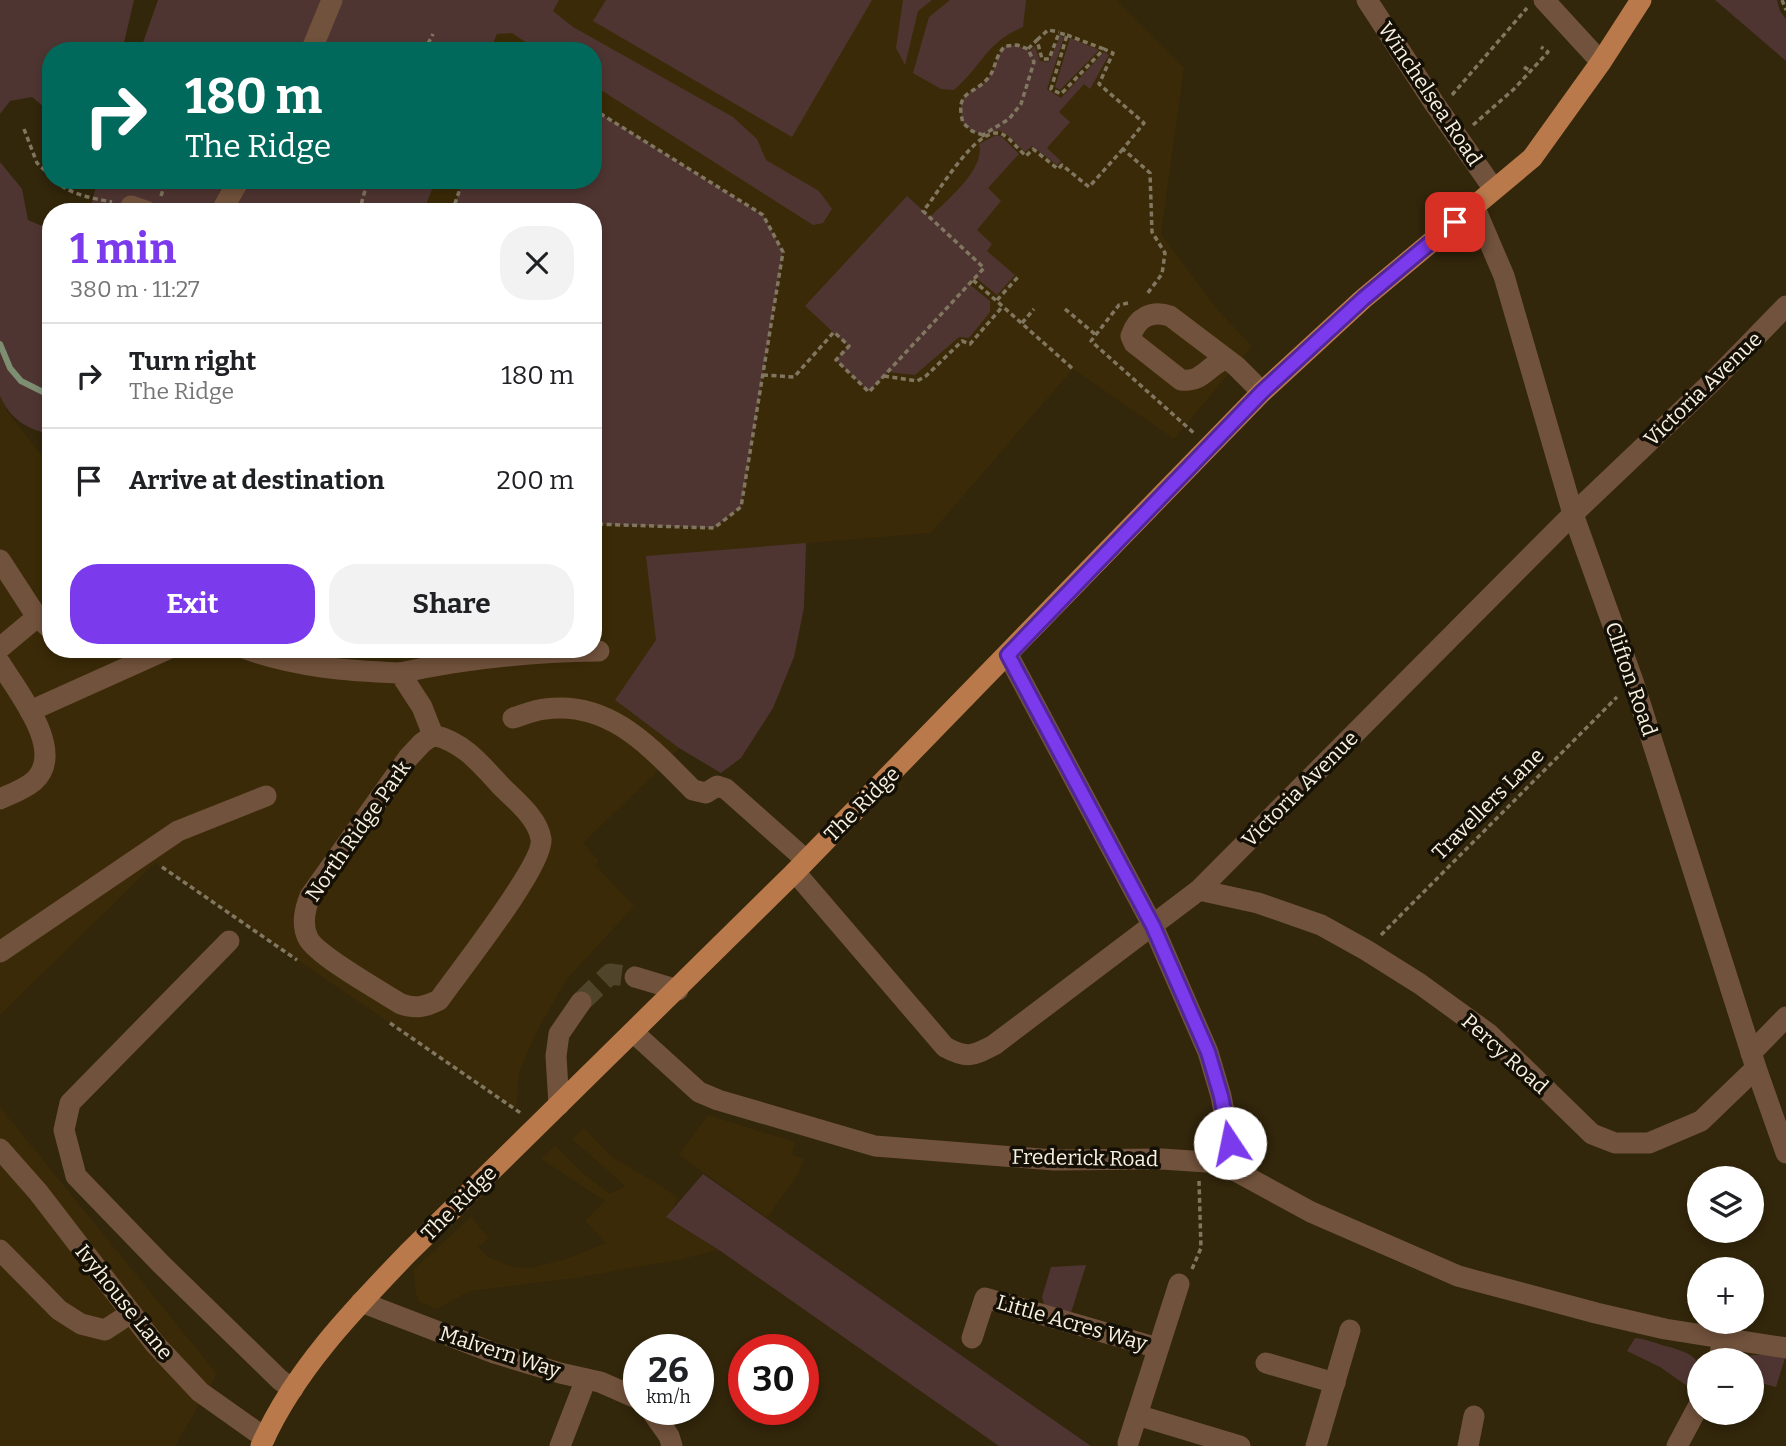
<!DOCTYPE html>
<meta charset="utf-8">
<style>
:root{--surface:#fff;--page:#f2f2f2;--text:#202124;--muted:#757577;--line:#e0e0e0;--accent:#7c3aed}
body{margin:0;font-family:Bitter,serif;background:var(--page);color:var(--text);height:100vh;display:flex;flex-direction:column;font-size:26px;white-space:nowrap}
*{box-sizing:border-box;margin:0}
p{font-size:23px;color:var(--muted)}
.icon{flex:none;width:38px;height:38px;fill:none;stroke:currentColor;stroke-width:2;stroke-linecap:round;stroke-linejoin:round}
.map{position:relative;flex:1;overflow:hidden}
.side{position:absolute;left:42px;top:203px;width:560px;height:455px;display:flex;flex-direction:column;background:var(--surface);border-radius:28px;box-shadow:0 4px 10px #0003}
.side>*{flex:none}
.guide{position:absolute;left:42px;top:42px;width:560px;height:147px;border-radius:28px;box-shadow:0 4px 10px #0003;background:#00695c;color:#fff;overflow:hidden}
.controls{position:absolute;left:1687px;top:1166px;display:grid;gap:14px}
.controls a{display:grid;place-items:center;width:77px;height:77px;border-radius:50%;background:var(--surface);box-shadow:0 4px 10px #0003;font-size:35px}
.speed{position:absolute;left:623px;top:1334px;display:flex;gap:14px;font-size:35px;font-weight:700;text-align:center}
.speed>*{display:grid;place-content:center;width:91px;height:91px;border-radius:50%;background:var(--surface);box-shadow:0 4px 10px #0003;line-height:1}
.speed small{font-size:18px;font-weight:400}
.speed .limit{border:10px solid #d22;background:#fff;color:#111}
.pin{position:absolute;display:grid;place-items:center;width:60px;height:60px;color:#fff;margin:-30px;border-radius:14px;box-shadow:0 4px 10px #0006}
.me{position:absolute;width:77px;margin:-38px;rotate:349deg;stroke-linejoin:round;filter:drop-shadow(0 0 5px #0008)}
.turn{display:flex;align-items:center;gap:24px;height:147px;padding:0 28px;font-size:32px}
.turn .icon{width:91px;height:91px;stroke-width:2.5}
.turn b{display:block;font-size:49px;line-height:60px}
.round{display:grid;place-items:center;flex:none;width:74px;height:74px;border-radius:28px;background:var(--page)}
.headline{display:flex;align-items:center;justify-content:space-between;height:119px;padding:0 28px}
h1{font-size:42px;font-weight:700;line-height:52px;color:var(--accent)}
.primary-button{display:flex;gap:14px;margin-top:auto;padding:14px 28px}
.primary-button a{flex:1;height:80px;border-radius:28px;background:var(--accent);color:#fff;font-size:28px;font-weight:700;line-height:80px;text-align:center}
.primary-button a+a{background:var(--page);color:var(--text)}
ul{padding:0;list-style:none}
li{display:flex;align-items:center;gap:21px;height:105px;padding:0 28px;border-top:2px solid var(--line)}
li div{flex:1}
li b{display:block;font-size:26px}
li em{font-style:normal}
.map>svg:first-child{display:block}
.built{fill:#3a2a07}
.green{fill:#4f3531}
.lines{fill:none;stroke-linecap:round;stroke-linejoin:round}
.stream{stroke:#7d8e72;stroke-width:6}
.minor-tunnel{stroke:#50442b;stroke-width:21;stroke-dasharray:21 10;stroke-linecap:butt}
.path{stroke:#817760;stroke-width:3.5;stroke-dasharray:5 3.5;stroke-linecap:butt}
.minor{stroke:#71523c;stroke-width:21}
.major{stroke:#b9794b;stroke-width:21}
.route-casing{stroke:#51269a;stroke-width:18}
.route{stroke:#7c3aed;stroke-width:12}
.labels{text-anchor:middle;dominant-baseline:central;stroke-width:7;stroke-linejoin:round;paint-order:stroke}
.street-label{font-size:21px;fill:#f8f1e1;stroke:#151006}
</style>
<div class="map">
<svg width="1786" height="1446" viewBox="0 0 1786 1446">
<rect width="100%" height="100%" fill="#32260b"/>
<!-- built -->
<g class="built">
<path d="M559,0h557l68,68 -23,166 55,74 36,38 -78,93 -101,-70 -142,164 -284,23 10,84 -42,60 64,48 -25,27 -71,68 16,18 -4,4 39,41 -67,73 -28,48 -20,45 -3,37 -361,-246 -155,152v-619l7,15 44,56v182h542v-437h-170l13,-32h157v-129h-103l7,-17 45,-3z"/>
<path d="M0,1107l217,267 -42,72h-175z"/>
<path d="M708,1115l87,27 -3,13 12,4 -6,15 -31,44 -88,-63z"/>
<path d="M584,1128l28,29 48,28 18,13 -11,20 52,32 -41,10 -103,18 -105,13 -33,18 -18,-7 -4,-12 -1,-21 57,-52 18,21 -11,9 10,10 25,10 18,1 38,-10 37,-15 -21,-22 20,-20 -64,-42 14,-13 24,24 31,24 15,-8 -53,-47z"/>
</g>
<!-- green -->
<g class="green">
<path d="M0,0h134l-12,51h-71v57l-7,-1 -12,-10 -22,4 -10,13z"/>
<path d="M158,0h401l-6,11 20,16 160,90 24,22 9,21 53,31 13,18 -9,14 -10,2 -220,-140v-34h-54l-27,-18 -15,1 -7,17h-350z"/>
<path d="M606,0h266l-80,137 -199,-116z"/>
<path d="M903,0h29l-14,11 -13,54 -9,-17z"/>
<path d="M950,0h76l-3,27c-37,15 -41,39 -69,63l-13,-1 -28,-16 16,-56z"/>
<path d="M1715,0h62l3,11 6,8v42z"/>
<path d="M1060,36l4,1 -17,52 14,9 43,-46 5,3 -19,34 -6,-5 -25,28 11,10 -23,26 14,13 -4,4 -25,-19 -7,6 -19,-18 -8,-4 -15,5 -11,-4 -9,-8c-9,-34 11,-27 26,-46 7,-9 5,-19 16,-31l12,-1 13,6 5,-5 5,15 9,1z"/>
<path d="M1070,38l29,12 -39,40 -5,-3z"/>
<path d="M593,109l170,106 20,37 -42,255 -27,21 -121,-4v-312h-141l11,-32h130z"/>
<path d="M996,135l6,2 17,17 -31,34 13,13 -24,29 15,14 -5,7 28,24 -18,20 -22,-18 -6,7 21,17v11l-21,26 -10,-1 -44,38 -27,-3 -19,20 -33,-32 12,-14 -43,-40 102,-110 23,21c16,-16 56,-48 49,-73z"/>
<path d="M0,162l22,27 6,31 19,8 4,-1v208c-25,-7 -40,-15 -51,-39z"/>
<path d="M98,180h338l-13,32h-334z"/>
<path d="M806,543l-2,64 -10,50 -21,51 -32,50 -20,15 -42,-25 -64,-48 41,-60 -10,-84z"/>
<path d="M703,1174l336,236 52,36h-92l-280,-196 -53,-33z"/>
<path d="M1086,1265l-16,51 -26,-11 -2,-8 9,-30z"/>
<path d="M1635,1338c12,1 22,6 34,9 26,7 39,15 24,43l-33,-23 -33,-16z"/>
<path d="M1752,1355h34l-10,32 -24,-6v-21h-12z"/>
</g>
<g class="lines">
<!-- stream -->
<path class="stream" d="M0,344l10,24 11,13 30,15"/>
<!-- minor-tunnel -->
<path class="minor-tunnel" d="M581,1002l29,-28 25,3"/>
<!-- path -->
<g class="path">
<path d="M1782,0l4,10"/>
<path d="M1067,35l37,14"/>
<path d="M1037,40l11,-10 11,2"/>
<path d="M200,51v-1"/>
<path d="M424,51l9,-17"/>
<path d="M1524,67l6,4"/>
<path d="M1452,95l75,-87"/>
<path d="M593,109l170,106 20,37 -42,255 -27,21 -121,-4"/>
<path d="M1473,125l41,-36 34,-37 -7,-5"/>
<path d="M24,129l13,34 14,13"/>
<path d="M983,135l-11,-4 -9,-8c-9,-34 11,-27 26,-46 7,-9 5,-19 16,-31l12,-1 11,4"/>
<path d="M984,137l-1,-2 26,-16 12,-15 13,-42 -6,-13 9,-9 5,19h7l10,-26 8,2 -16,54 10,5 43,-45 9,4 -14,31 45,39 -21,26 27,24 2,59 13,21 -3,21 -15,20"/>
<path d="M55,180c15,15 37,18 57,22"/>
<path d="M161,196l5,-16"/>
<path d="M359,212l9,-32"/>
<path d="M452,212l11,-32"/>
<path d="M973,280l100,89"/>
<path d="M997,300l21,-23"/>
<path d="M1128,303l-9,2 -28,36 104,93"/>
<path d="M1065,309l31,26"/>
<path d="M1022,323l12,-14"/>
<path d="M763,375l31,2 40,-45 15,14 -13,14 33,32 115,-124 -61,-57c14,-15 54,-88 79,-77 8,4 17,16 24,22l7,-7 25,20 4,-4 27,22 34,-38"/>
<path d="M884,376l33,5 9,-5 36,-35 8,3 33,-38"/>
<path d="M162,867l135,93"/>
<path d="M1381,935l236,-238"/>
<path d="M390,1023l132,91"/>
<path d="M1192,1269l9,-21 -2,-67"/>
</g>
<!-- minor -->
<g class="minor">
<path d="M1367,0l67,103 59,85"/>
<path d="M1544,0l57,62"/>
<path d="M311,51l21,-51"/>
<path d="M131,206l17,6"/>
<path d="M1474,206l30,70 69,238 60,167 123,387 30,85"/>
<path d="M221,212l18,-32"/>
<path d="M1225,359c-19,8 -21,23 -44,21l-47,-37 -3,-7c6,-19 21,-26 39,-20l66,50 26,26"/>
<path d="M0,560l37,57 14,12"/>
<path d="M0,648l37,-31"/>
<path d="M246,649c49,18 102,22 154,24l22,34 11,28"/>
<path d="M1008,655l145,271 55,126 13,44 9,47 -9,20"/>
<path d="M0,663c17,28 67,88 34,118 -9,8 -23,13 -34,18"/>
<path d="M400,673c65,-15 133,-21 199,-22"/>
<path d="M30,711l138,-62"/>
<path d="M513,718c10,-3 21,-8 32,-9 65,-9 106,39 148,81l13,3 11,-7 9,3 80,71"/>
<path d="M433,735c30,7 47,28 67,50 15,15 38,33 41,54 4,25 -84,135 -102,161 -14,7 -23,9 -38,4 -19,-12 -85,-49 -93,-66 -7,-14 -3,-29 2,-42l98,-138 14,-15z"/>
<path d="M795,872l150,175c22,12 28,9 49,-2l205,-155 374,-376 142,-135 71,-73"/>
<path d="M1199,890l59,13 63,22 45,25 54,34 69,50 103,100 23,9h34l52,-22 55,-53"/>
<path d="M229,941l-159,162 -6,27 12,46 86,89 118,115 13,9"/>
<path d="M0,952l178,-121 88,-35"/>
<path d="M635,977l43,13"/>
<path d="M633,1032l66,60 19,8 157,46 179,14 108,-1 59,4 90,49 147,64 138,37 69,16 121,19"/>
<path d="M1751,1053l35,-36"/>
<path d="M559,1105l-3,-49 3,-22 22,-32"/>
<path d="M0,1149l38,43 117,152 45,48 65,46"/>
<path d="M0,1250l59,60 22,14 24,6 26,-17"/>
<path d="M1179,1284l-42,131 103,31"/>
<path d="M361,1302l133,51 66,20 40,9 39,17"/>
<path d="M972,1338l13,-40 173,50"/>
<path d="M1719,1360l4,-23"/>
<path d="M1266,1363l69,20"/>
<path d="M650,1409l19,27 3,10"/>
<path d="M1128,1443l9,-28"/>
<path d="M560,1446l26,-67"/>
<path d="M1316,1446l34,-116"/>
<path d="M1468,1446l6,-30"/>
<path d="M1677,1446l22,-41"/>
</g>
<!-- major -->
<path class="major" d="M261,1446c32,-74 92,-136 147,-193l387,-381 467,-480 101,-93 169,-141 69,-96 40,-62"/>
</g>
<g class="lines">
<!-- route casing -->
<g class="route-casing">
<path id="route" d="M1230,1143l-9,-47 -13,-44 -55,-126 -145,-271 254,-263 101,-93 92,-77"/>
</g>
<!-- route -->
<use href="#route" class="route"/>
</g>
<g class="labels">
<!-- street labels -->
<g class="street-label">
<text transform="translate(1430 94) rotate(56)">Winchelsea Road</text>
<text transform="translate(1703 389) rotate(-44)">Victoria Avenue</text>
<text transform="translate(1631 679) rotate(71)">Clifton Road</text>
<text transform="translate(1300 789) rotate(-45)">Victoria Avenue</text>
<text transform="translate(862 804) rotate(-45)">The Ridge</text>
<text transform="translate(1488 804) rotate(-45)">Travellers Lane</text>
<text transform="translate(358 831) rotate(-55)">North Ridge Park</text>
<text transform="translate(1505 1054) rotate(42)">Percy Road</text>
<text transform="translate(1085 1158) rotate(1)">Frederick Road</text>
<text transform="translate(459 1203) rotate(-45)">The Ridge</text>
<text transform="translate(124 1302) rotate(51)">Ivyhouse Lane</text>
<text transform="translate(1072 1323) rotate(16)">Little Acres Way</text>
<text transform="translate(500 1352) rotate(18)">Malvern Way</text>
</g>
</g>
</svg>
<div class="controls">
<a><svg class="icon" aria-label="layers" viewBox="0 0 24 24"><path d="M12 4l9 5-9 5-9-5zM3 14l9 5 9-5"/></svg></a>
<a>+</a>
<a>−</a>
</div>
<div class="speed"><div>26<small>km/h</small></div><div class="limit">30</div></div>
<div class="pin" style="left:1455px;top:222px;background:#d93025"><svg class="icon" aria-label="arrive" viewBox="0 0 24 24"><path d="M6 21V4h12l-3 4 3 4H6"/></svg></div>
<svg class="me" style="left:1230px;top:1143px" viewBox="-20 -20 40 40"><circle r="19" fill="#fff"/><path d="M0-13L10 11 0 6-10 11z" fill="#7c3aed"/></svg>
<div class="guide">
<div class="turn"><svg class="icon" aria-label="right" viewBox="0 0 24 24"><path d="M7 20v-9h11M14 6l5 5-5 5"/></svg><div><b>180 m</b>The Ridge</div></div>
</div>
<section class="side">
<div class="headline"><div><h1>1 min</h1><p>380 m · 11:27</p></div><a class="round"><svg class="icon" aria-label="close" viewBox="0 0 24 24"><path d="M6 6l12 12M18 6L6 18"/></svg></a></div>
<ul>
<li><svg class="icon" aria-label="right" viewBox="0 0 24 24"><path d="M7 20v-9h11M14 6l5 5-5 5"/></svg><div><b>Turn right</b><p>The Ridge</p></div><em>180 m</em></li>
<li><svg class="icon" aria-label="arrive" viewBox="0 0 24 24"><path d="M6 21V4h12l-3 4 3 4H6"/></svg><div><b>Arrive at destination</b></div><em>200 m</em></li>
</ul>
<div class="primary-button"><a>Exit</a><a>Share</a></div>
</section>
</div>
